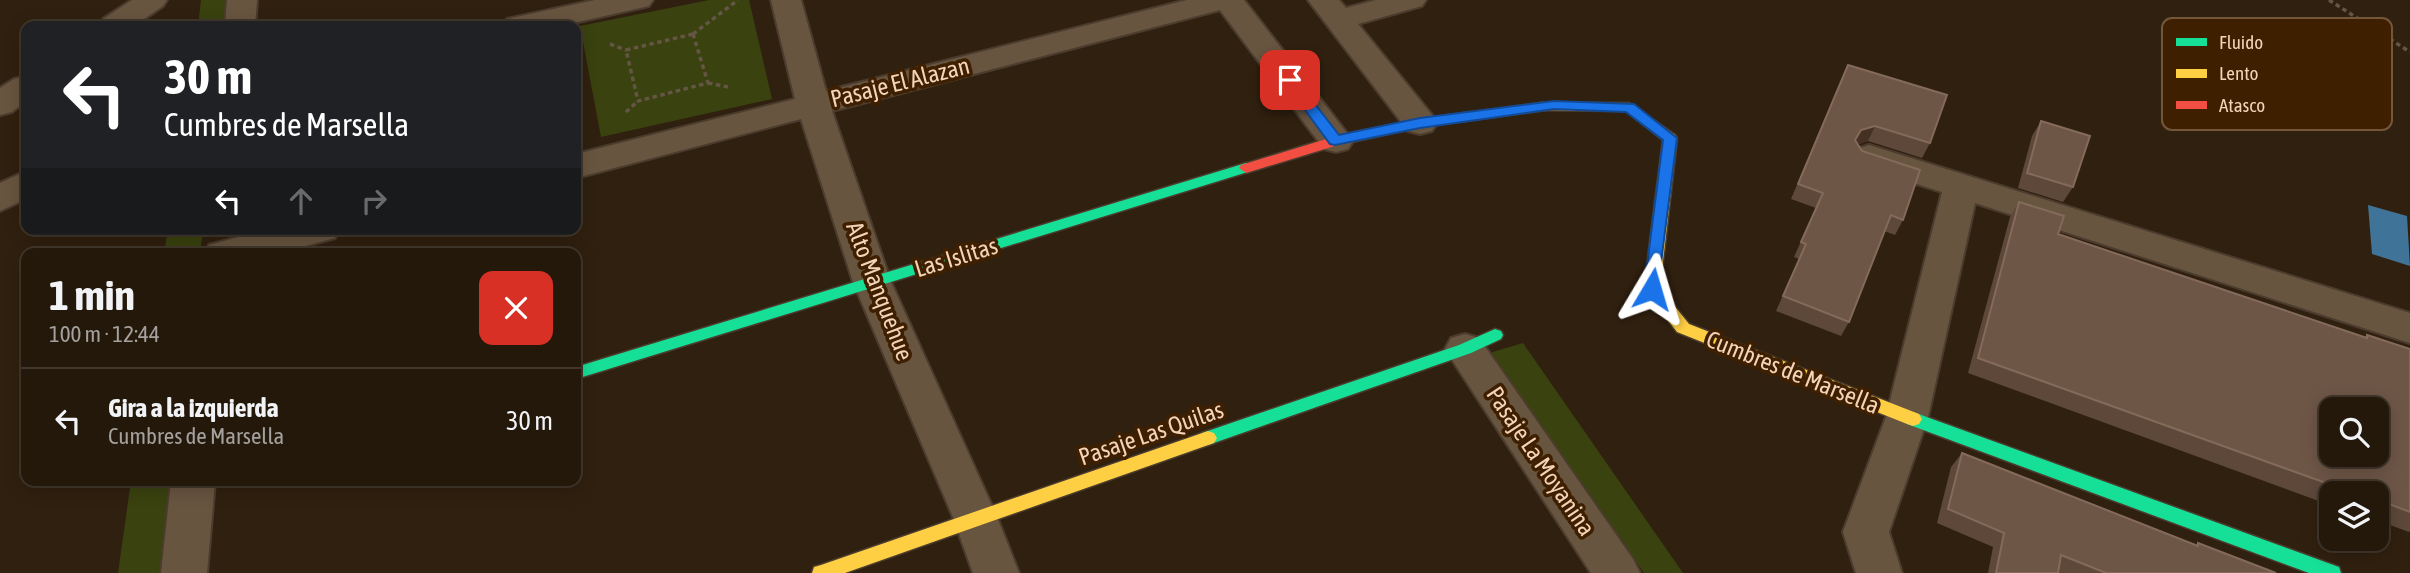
<!DOCTYPE html>
<html lang="es">
<meta charset="utf-8">
<style>
:root{--surface:#24180b;--page:#2c2114;--text:#f1f3f6;--muted:#a3a09d;--line:#41372c}
body{margin:0;font-family:"Asap Condensed",sans-serif;background:var(--page);color:var(--text);height:100vh;display:flex;flex-direction:column;font-size:26px;white-space:nowrap}
*{box-sizing:border-box;margin:0}
p{font-size:23px;color:var(--muted)}
.icon{flex:none;width:38px;height:38px;fill:none;stroke:currentColor;stroke-width:2;stroke-linecap:round;stroke-linejoin:round}
.map{position:relative;flex:1;overflow:hidden}
.sheet{position:absolute;left:21px;top:248px;width:560px;height:238px;display:flex;flex-direction:column;background:var(--surface);border-radius:14px;box-shadow:0 4px 18px #0003,0 0 0 2px var(--line)}
.sheet>*{flex:none}
.top-card{position:absolute;left:21px;top:21px;width:560px;height:214px;border-radius:14px;box-shadow:0 4px 18px #0003,0 0 0 2px var(--line);background:#202124;color:#fff;overflow:hidden}
.tools{position:absolute;left:2319px;top:397px;display:grid;gap:14px}
.tools a{display:grid;place-items:center;width:70px;height:70px;border-radius:14px;background:var(--surface);box-shadow:0 4px 18px #0003,0 0 0 2px var(--line);font-size:35px}
.pin{position:absolute;display:grid;place-items:center;width:60px;height:60px;color:#fff;margin:-30px;border-radius:14px;box-shadow:0 4px 10px #0006}
.me{position:absolute;width:77px;margin:-38px;rotate:7deg;stroke-linejoin:round;filter:drop-shadow(0 0 5px #0008)}
.turn{display:flex;align-items:center;gap:24px;height:147px;padding:0 28px;font-size:32px}
.turn .icon{width:91px;height:91px;stroke-width:2.5}
.turn b{display:block;font-size:49px;line-height:60px}
.lanes{display:flex;align-items:center;height:66px;padding:0 28px;background:#0003;justify-content:center;gap:35px;direction:ltr}
.lanes .off{opacity:.35}
.round{display:grid;place-items:center;flex:none;width:74px;height:74px;border-radius:14px;background:var(--page)}
.head{display:flex;align-items:center;justify-content:space-between;height:119px;padding:0 28px}
h1{font-size:42px;font-weight:700;line-height:52px}
ul{padding:0;list-style:none}
li{display:flex;align-items:center;gap:21px;height:105px;padding:0 28px;border-top:2px solid var(--line)}
li div{flex:1}
li b{display:block;font-size:26px}
li em{font-style:normal}
.map>svg:first-child{display:block}
.green{fill:#3a420f}
.water{fill:#3f7397}
.lines{fill:none;stroke-linecap:round;stroke-linejoin:round}
.street-casing{stroke:#4b3c2e;stroke-width:4}
.fast-casing{stroke:#4b3c2e;stroke-width:3}
.slow-casing{stroke:#4b3c2e;stroke-width:3}
.jam-casing{stroke:#4b3c2e;stroke-width:3}
.path{stroke:#655545;stroke-width:3.5;stroke-dasharray:4.5 3.5;stroke-linecap:butt}
.street{fill:#685540;fill-rule:evenodd}
.fast{fill:#16e098;fill-rule:evenodd}
.slow{fill:#ffcf43;fill-rule:evenodd}
.jam{fill:#f24e42;fill-rule:evenodd}
.wall{fill:#5d483a}
.shaded-wall{fill:#443123}
.building{fill:#6e5647;stroke:#836a59;stroke-width:2;fill-rule:evenodd}
.route{fill:#1a73e8;stroke:#114b97;stroke-width:2}
.labels{text-anchor:middle;dominant-baseline:central;stroke-width:7;stroke-linejoin:round;paint-order:stroke}
.street-label{font-size:24px;fill:#f4d3b8;stroke:#3e2001}
.key{fill:#3e2001;stroke:#755638;stroke-width:2}
.key-label{font-size:19px;fill:#f4d3b8}
</style>
<div class="map">
<svg width="2410" height="573" viewBox="0 0 2410 573">
<rect width="100%" height="100%" fill="#30200f"/>
<!-- green -->
<g class="green">
<path d="M201,0h31l-4,26h-30z"/>
<path d="M709,0h40l23,99 -171,38 -21,-111z"/>
<path d="M168,229h35l-3,25h-36z"/>
<path d="M1523,343l160,230h-39l-155,-220z"/>
<path d="M131,481h41l-11,92h-43z"/>
</g>
<!-- water -->
<path class="water" d="M2368,205l39,11 3,50 -38,-12z"/>
<g class="lines">
<!-- street casing -->
<g class="street-casing">
<g id="street">
<path d="M132,0h35l-4,6 -29,20h-35l4,-7z"/>
<path d="M227,0h30l-2,26h-30z"/>
<path d="M595,0h58l-4,6 -89,20h-58l5,-7z"/>
<path d="M771,0h30l25,91 361,-91h57l109,141 -5,8 -12,3 -12,-3 -104,-139 -388,101 59,171 106,235 22,56h-46l-20,-56 -100,-235 -52,-163 -225,59v-24l219,-55z"/>
<path d="M1308,0h31l7,8 30,-8h50l-4,6 -64,18 74,91 5,8 -5,8 -12,3 -12,-3z"/>
<path d="M26,76v25l-14,11 -12,3v-27l14,-9z"/>
<path d="M1869,145l541,168v30l-435,-140 -47,214 -39,115 13,41h-46l-13,-41 43,-115 56,-225 -85,-27 -5,-8 5,-8z"/>
<path d="M26,171v28l-26,12v-28z"/>
<path d="M268,229h72l-5,9 -59,16h-73l6,-9z"/>
<path d="M1465,334l14,4 154,221 7,14h-49l-146,-224 6,-11z"/>
<path d="M171,481h44l-8,92h-46z"/>
</g>
</g>
<!-- fast casing -->
<g class="fast-casing">
<g id="fast">
<path d="M1246,163l5,2 2,3 -2,3 -675,208v-12z"/>
<path d="M1495,329l6,2 2,4 -2,4 -30,14 -263,92 -6,-2 -3,-5 3,-5 257,-88z"/>
<path d="M1913,412l426,155 2,6h-32l-402,-149 -3,-5 3,-5z"/>
</g>
</g>
<!-- slow casing -->
<g class="slow-casing">
<g id="slow">
<path d="M1541,103h88l46,32 2,3 -17,150 29,36 230,90 3,5 -3,5 -6,2 -6,-2 -230,-92 -33,-43 19,-149 -37,-29 -90,-1 -2,-3 2,-3z"/>
<path d="M1208,431l6,2 3,5 -3,5 -369,130h-33l2,-6 7,-2z"/>
</g>
</g>
<!-- jam casing -->
<g class="jam-casing">
<path id="jam" d="M1541,103l5,1 2,3 -2,3 -126,17 -82,18 -92,28 -7,-5 2,-3 95,-29 84,-17z"/>
</g>
<!-- path -->
<g class="path">
<path d="M2329,0l81,52"/>
<path d="M693,34l45,-34"/>
<path d="M693,34l15,49 -70,18 -12,-51z"/>
<path d="M610,44l16,6"/>
<path d="M708,83l20,4"/>
<path d="M626,112l12,-11"/>
</g>
<!-- street -->
<use href="#street" class="street"/>
<!-- fast -->
<use href="#fast" class="fast"/>
<!-- slow -->
<use href="#slow" class="slow"/>
<!-- jam -->
<use href="#jam" class="jam"/>
</g>
<!-- wall -->
<g class="wall">
<path d="M1848,65l82,78 -8,15 -54,-17 -10,3 45,76 -8,15 -11,-4 -35,91 -8,14 -65,-25 23,-52 -5,-2 22,-49 -25,-9z"/>
<path d="M2041,121l32,66 -10,15 -45,-14 14,-52z"/>
<path d="M2019,202l39,32 307,103 2,-2 43,14v182l-1,1 -33,-12v-26h-45v9l-5,-2 -2,2 -356,-130 42,-156z"/>
<path d="M1962,453l233,93 3,-3 78,30h-288l5,-26 -56,-24 14,-56z"/>
</g>
<!-- shaded-wall -->
<path class="shaded-wall" d="M1875,126l-7,15 -14,5 1,-6 6,-10z"/>
<!-- building -->
<g class="building">
<path d="M1848,65l99,30 -17,48 -55,-17 -14,4 -6,10 7,11 58,19 -17,50 -12,-5 -42,107 -66,-26 23,-52 -5,-2 22,-49 -25,-9z"/>
<path d="M2041,121l49,15 -17,51 -46,-14z"/>
<path d="M2019,202l45,14 -6,18 309,104v-3l43,14v163l-34,-13v-5h-15l-21,-8v2l-362,-130zM2331,410h45v45h-45z"/>
<path d="M1962,453l236,93v-3l78,30h-170l-45,-18 -3,18h-62l8,-40 -56,-24z"/>
</g>
<!-- route -->
<path class="route" d="M1290,76l4,1 45,58 81,-17 134,-17 80,3 43,34 -20,156 -5,1 -8,-6 19,-149 -37,-28 -72,-3 -134,19 -85,17 -5,-1 -47,-64z"/>
<g class="labels">
<!-- street labels -->
<g class="street-label">
<text transform="translate(900 82) rotate(-14)">Pasaje El Alazan</text>
<text transform="translate(956 257) rotate(-17)">Las Islitas</text>
<text transform="translate(880 291) rotate(69)">Alto Manquehue</text>
<text transform="translate(1793 372) rotate(22)">Cumbres de Marsella</text>
<text transform="translate(1151 433) rotate(-19)">Pasaje Las Quilas</text>
<text transform="translate(1541 461) rotate(56)">Pasaje La Moyanina</text>
</g>
</g>
<!-- legend -->
<rect x="2162" y="18" width="230" height="112" rx="10" class="key"/>
<rect x="2176" y="38" width="31" height="8" fill="#16e098"/>
<rect x="2176" y="69" width="31" height="9" fill="#ffcf43"/>
<rect x="2176" y="101" width="31" height="8" fill="#f24e42"/>
<g class="key-label">
<text x="2219" y="49">Fluido</text>
<text x="2219" y="80">Lento</text>
<text x="2219" y="112">Atasco</text>
</g>
</svg>
<div class="tools">
<a><svg class="icon" aria-label="search" viewBox="0 0 24 24"><circle cx="10" cy="10" r="6"/><path d="M15 15l6 6"/></svg></a>
<a><svg class="icon" aria-label="layers" viewBox="0 0 24 24"><path d="M12 4l9 5-9 5-9-5zM3 14l9 5 9-5"/></svg></a>
</div>
<div class="pin" style="left:1290px;top:80px;background:#d93025"><svg class="icon" aria-label="arrive" viewBox="0 0 24 24"><path d="M6 21V4h12l-3 4 3 4H6"/></svg></div>
<svg class="me" style="left:1652px;top:289px" viewBox="-20 -20 40 40"><path d="M0-17L14 15 0 8-14 15z" fill="#1a73e8" stroke="#fff" stroke-width="4"/></svg>
<div class="top-card">
<div class="turn"><svg class="icon" aria-label="left" viewBox="0 0 24 24"><path d="M17 20v-9H6M10 6l-5 5 5 5"/></svg><div><b>30 m</b>Cumbres de Marsella</div></div>
<div class="lanes"><svg class="icon" aria-label="left" viewBox="0 0 24 24"><path d="M17 20v-9H6M10 6l-5 5 5 5"/></svg><svg class="icon off" aria-label="ahead" viewBox="0 0 24 24"><path d="M12 20V5M6 11l6-6 6 6"/></svg><svg class="icon off" aria-label="right" viewBox="0 0 24 24"><path d="M7 20v-9h11M14 6l5 5-5 5"/></svg></div>
</div>
<section class="sheet">
<div class="head"><div><h1>1 min</h1><p>100 m · 12:44</p></div><a class="round" style="background:#d93025;color:#fff"><svg class="icon" aria-label="close" viewBox="0 0 24 24"><path d="M6 6l12 12M18 6L6 18"/></svg></a></div>
<ul>
<li><svg class="icon" aria-label="left" viewBox="0 0 24 24"><path d="M17 20v-9H6M10 6l-5 5 5 5"/></svg><div><b>Gira a la izquierda</b><p>Cumbres de Marsella</p></div><em>30 m</em></li>
</ul>
</section>
</div>
